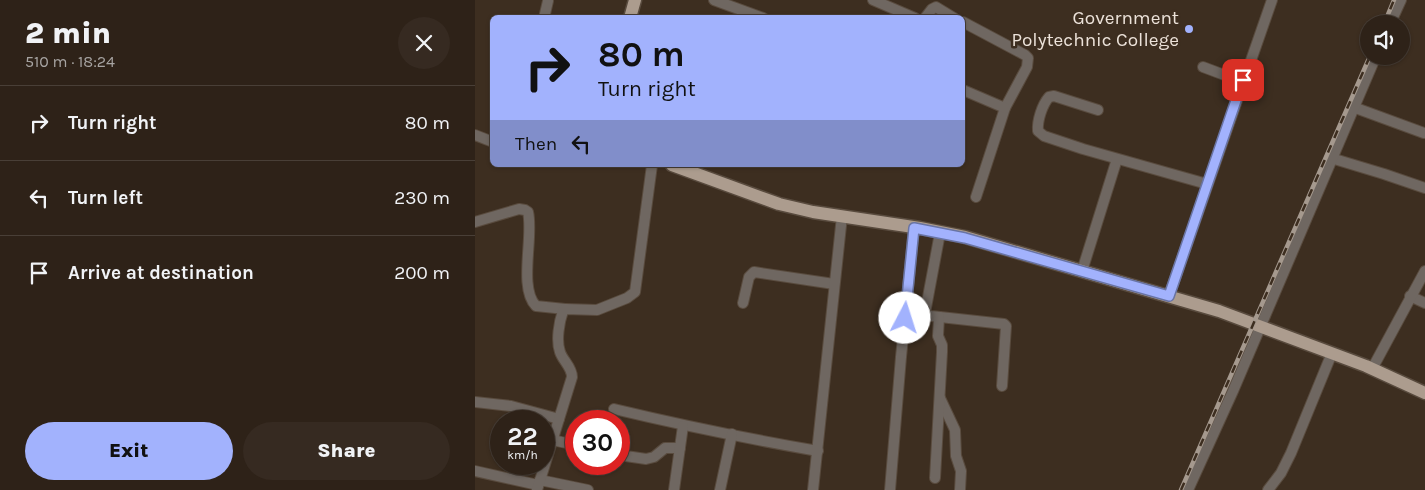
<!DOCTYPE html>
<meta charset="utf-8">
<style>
:root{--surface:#2e2218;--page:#362a21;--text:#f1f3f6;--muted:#a7a4a2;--line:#493f37;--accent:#a2b2fd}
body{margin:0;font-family:Karla,sans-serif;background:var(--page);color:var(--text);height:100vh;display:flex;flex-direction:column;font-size:19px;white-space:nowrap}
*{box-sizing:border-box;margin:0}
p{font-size:16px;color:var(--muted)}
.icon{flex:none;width:28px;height:28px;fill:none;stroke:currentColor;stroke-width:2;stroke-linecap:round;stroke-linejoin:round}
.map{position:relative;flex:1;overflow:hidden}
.sheet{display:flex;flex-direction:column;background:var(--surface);width:475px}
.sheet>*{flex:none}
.hud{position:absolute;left:15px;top:15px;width:475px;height:152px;border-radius:8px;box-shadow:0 1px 4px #0004,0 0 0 1px var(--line);background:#a2b2fd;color:#111;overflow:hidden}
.controls{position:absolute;left:885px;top:15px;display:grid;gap:10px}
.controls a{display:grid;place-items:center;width:50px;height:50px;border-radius:50%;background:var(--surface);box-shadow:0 1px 4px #0004,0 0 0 1px var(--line);font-size:25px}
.speed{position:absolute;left:15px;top:410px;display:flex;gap:10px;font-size:25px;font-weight:700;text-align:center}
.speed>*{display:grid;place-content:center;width:65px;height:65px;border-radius:50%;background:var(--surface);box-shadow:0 1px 4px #0004,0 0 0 1px var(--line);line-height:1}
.speed small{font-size:12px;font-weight:400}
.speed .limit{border:8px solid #d22;background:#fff;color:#111}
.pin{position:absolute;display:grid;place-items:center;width:42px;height:42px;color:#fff;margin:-21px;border-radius:10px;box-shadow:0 2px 8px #0006}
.me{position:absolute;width:55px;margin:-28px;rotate:5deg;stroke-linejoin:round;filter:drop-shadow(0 0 4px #0008)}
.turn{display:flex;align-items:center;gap:18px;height:105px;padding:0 25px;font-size:22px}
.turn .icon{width:65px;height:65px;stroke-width:2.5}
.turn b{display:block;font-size:35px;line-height:42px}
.then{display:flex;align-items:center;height:48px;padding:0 25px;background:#0003;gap:10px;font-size:19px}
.round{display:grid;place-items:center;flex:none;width:52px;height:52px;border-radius:26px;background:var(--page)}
.headline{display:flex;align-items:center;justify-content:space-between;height:85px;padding:0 25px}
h1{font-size:30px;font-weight:800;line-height:38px}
.cta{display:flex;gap:10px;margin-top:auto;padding:10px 25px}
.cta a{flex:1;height:58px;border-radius:30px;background:var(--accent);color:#111;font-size:20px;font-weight:800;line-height:58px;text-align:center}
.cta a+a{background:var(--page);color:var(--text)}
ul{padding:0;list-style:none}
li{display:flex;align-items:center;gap:15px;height:75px;padding:0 25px;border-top:1px solid var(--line)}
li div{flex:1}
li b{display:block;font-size:19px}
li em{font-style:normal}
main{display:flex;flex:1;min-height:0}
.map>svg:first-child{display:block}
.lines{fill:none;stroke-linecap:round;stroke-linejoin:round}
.minor-casing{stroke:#594b3e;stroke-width:12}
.major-casing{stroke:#594b3e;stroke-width:15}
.minor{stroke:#6f6761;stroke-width:10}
.major{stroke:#ac9c8e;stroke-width:12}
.rail-casing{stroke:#a5998e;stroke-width:4.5}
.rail{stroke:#3d2e20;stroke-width:2.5;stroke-dasharray:8;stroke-linecap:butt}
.route-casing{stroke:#6974a4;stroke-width:12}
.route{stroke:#a2b2fd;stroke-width:9}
.poi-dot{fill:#a2b2fd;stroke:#3d2e20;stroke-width:2}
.labels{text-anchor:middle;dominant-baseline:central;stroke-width:5;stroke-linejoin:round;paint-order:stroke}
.poi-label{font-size:19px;fill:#ece2d9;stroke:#3d2e20;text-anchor:end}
</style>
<main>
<section class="sheet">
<div class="headline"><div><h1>2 min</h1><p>510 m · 18:24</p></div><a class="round"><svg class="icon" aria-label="close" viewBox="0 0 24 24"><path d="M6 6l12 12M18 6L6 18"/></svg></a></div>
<ul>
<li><svg class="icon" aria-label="right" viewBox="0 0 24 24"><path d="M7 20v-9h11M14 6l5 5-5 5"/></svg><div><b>Turn right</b></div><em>80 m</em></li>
<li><svg class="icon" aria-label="left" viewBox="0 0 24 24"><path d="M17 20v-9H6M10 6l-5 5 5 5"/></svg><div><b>Turn left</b></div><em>230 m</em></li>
<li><svg class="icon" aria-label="arrive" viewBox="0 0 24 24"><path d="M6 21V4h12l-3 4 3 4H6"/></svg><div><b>Arrive at destination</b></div><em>200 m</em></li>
</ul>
<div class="cta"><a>Exit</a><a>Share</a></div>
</section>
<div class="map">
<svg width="950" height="490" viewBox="0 0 950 490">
<rect width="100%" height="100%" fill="#3d2e20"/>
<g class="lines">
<!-- minor casing -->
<g class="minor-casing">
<g id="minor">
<path d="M239,0l49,18"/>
<path d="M398,0l42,18"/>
<path d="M69,18l4,-17"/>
<path d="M450,18l7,-9 4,-2 18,11"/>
<path d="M488,22l62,33 3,3 -1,9 -22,41 -29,89"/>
<path d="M915,24l11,-24"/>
<path d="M728,67l40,15"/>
<path d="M488,90l42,18"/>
<path d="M878,107l71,26"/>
<path d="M623,110l-44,-14 -5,1c-7,8 -12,24 -11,34l6,5 39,13 124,35"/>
<path d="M0,135l18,7"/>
<path d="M856,158l53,16 41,14"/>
<path d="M0,222l44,-13 6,1 3,2c6,24 -10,76 8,94l29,3"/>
<path d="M465,233l-15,80 1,2 5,1 73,8 2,2 -4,60"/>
<path d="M607,271l35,-112"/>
<path d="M694,296l103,-296"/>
<path d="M935,296l15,7"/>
<path d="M268,303l6,-26 5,-5 80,12"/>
<path d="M897,369l53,-98"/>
<path d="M465,398l15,32 1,26 5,15 -1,19"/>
<path d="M0,402l36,4 48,13"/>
<path d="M139,409c67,16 135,30 204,42"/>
<path d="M77,440l24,5"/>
<path d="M144,455l27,4 8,-2 11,-9h15"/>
<path d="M0,471l63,14"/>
<path d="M460,478l7,-126v-7l-4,-9 1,-19"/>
<path d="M65,480l48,10"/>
<path d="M62,490l35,-113c0,-10 -9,-16 -12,-25 -4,-11 -1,-30 3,-41l2,-2 32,1 30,-12 8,-6 17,-127"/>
<path d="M199,490l9,-64"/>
<path d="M245,490l12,-56"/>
<path d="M338,490l29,-274"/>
<path d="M415,490l11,-133 13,-129"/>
<path d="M713,490l45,-99 143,-335"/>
<path d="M793,490l13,-17 10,-20 41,-100"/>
</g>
</g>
<!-- major casing -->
<g class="major-casing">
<g id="major">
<path d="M155,18l5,-18"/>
<path d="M197,165l107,39 34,8 107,16 45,9 254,74 147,55 59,27"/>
</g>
</g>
<!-- minor -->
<use href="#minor" class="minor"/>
<!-- major -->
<use href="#major" class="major"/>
<!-- rail casing -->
<g class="rail-casing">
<g id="rail">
<path d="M909,24l10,-24"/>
<path d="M706,490l189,-434"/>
</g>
</g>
<!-- rail -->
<use href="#rail" class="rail"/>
</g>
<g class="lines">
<!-- route casing -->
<g class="route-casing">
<path id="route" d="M430,318l9,-90 51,10 204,58 74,-216"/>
</g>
<!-- route -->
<use href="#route" class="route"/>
</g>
<!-- markers -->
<circle class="poi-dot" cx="714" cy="29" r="5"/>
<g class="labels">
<!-- poi labels -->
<g class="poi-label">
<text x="704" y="18">Government<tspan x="704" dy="22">Polytechnic College</tspan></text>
</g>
</g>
</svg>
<div class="controls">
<a><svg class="icon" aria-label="sound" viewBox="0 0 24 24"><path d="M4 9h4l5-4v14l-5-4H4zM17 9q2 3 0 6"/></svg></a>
</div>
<div class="speed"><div>22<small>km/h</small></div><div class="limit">30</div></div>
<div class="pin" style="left:768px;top:80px;background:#d93025"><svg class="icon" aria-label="arrive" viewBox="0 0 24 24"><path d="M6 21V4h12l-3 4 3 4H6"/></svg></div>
<svg class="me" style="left:430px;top:318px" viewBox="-20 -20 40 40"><circle r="19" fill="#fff"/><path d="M0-13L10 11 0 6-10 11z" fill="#a2b2fd"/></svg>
<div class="hud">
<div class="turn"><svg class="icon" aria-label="right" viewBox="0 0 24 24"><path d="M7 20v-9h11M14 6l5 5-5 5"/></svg><div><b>80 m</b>Turn right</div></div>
<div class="then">Then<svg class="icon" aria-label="left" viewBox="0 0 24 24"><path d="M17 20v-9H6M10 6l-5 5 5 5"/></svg></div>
</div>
</div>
</main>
